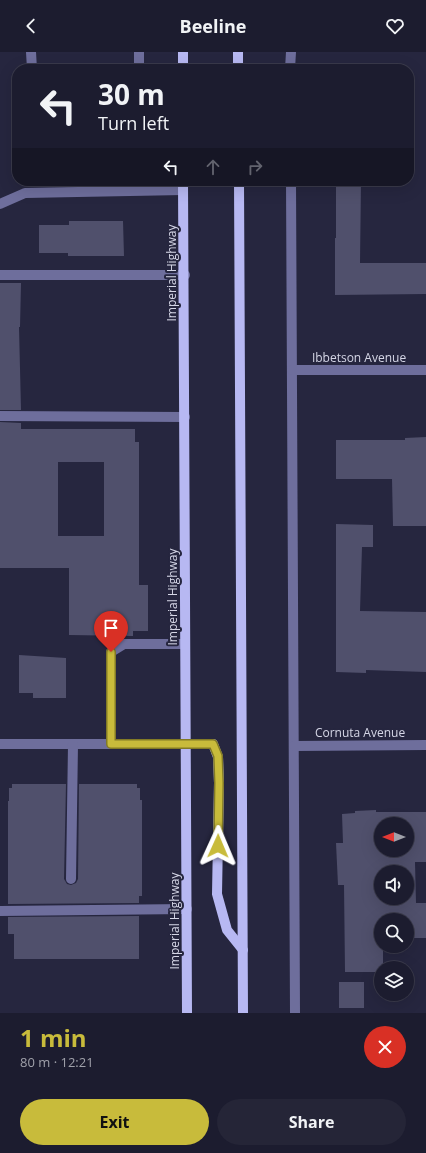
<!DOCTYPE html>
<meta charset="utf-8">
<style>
:root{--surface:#1c1c2f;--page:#252537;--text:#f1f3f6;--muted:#a0a1aa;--line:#3a3a4b;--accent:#c8bb3b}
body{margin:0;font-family:"Open Sans",sans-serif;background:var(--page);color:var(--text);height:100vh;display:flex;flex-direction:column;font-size:15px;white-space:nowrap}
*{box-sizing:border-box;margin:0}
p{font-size:13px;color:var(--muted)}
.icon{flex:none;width:22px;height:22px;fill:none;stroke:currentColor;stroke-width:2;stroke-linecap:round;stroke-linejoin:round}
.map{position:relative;height:961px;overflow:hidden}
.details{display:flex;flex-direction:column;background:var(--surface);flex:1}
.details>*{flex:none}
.hud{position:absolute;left:12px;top:12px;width:402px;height:122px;border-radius:16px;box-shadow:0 4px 16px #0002,0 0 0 1px var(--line);background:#1c1c2f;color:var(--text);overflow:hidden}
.needle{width:26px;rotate:270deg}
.buttons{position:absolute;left:374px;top:765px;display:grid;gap:8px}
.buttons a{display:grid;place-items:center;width:40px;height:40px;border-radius:50%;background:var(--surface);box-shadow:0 4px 16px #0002,0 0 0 1px var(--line);font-size:20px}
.pin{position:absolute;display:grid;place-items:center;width:34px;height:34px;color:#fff;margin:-41px -17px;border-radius:50% 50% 50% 0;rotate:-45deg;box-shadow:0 0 4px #0007}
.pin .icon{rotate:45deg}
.me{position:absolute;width:44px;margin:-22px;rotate:1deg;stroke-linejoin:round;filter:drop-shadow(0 0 3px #0008)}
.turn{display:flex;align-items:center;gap:14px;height:84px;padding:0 20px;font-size:18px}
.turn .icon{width:52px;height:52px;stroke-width:2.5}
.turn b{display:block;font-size:28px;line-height:34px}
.lanes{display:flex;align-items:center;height:38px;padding:0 20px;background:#0003;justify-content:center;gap:20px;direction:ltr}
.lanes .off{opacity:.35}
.round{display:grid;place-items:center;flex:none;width:42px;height:42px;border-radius:21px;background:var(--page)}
.head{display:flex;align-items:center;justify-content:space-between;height:68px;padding:0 20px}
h1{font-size:24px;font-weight:700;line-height:30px;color:var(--accent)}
.primary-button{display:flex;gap:8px;margin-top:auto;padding:8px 20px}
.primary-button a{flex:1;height:46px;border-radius:24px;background:var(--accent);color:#111;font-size:16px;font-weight:700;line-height:46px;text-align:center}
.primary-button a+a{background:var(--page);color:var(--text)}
header{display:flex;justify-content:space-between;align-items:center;height:52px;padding:0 20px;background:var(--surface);font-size:18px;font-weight:700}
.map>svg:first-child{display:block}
.building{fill:#50506c;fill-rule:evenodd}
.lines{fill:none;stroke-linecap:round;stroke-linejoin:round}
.minor{stroke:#6e6e9c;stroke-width:10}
.major{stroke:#b7b8f2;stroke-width:10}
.route-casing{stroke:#827a26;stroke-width:10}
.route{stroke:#c8bb3b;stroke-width:7}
.labels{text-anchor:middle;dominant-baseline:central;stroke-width:4;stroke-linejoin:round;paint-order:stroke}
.street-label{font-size:12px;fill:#d5d6e6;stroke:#26263f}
</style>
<header><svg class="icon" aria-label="back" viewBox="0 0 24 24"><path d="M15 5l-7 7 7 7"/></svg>Beeline<svg class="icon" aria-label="heart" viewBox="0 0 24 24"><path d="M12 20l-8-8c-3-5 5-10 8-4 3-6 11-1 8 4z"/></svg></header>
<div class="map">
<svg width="426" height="961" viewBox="0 0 426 961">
<rect width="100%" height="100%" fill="#26263f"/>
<!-- building -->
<g class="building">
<path d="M336,129h25l-1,82h66v31l-91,1v-57h1z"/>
<path d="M69,169h54l1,35h-56v-3h-29v-28h30z"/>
<path d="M0,231h21l-1,44h-1l2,83h-21z"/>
<path d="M0,370l21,1v6h114v13h4v143h9v46h-15v5l-64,-1v-67h-69zM58,410h46v74h-46z"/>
<path d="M426,385v89h-33l-1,-47h-56v-39h69v-2z"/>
<path d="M336,472l37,1v22h-11l-2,64 66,1v60l-60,-2v3l-30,-1z"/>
<path d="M19,603l47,3v40h-33v-5h-14z"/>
<path d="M12,732h54l-2,95 3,5 4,1 5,-2 2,-4 1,-95h58v4h3v12h2v96h-3v7l-131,1v-103h1v-13h3z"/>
<path d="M376,758v2h50v50h-11l1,41h10v35h-19v-18h-26v26h2v22h-2v4h-36l-1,-87h-6l-2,-42h7l-1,-29 13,-1v-2zM381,772h26v26h-26zM381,820h26v26h-26z"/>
<path d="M139,864v43h-125v-25h-6v-17z"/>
<rect x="339" y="930" width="25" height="26"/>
</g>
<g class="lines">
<!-- minor -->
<g class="minor">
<path d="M31,0l1,17"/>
<path d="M139,17v-17"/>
<path d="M290,17l1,-17"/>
<path d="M291,129l4,832"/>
<path d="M0,152l25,-11 158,-3"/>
<path d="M0,223h185"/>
<path d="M292,318h134"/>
<path d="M0,364l185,1"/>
<path d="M0,692h186"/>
<path d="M111,692v-92l13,-8h61"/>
<path d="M294,694l132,-1"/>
<path d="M71,827l2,-135"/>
<path d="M0,859l187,-2"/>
</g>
<!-- major -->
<g class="major">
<path d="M183,0v17"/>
<path d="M238,0v17"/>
<path d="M183,129l4,832"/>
<path d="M239,129l4,832"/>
<path d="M186,692h27l5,13 1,26 -2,111 10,36 16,20"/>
</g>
</g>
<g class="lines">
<!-- route casing -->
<g class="route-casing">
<path id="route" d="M111,600v92h102l5,12 1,27 -1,63"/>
</g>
<!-- route -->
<use href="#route" class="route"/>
</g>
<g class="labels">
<!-- street labels -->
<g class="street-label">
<text transform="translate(171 221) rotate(-90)">Imperial Highway</text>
<text x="359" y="305">Ibbetson Avenue</text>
<text transform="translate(172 545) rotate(-90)">Imperial Highway</text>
<text x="360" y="680">Cornuta Avenue</text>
<text transform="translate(174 869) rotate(-90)">Imperial Highway</text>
</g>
</g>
</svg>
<div class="buttons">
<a><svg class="needle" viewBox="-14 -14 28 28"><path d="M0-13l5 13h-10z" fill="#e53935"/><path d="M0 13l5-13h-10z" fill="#a0a1aa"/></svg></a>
<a><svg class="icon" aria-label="sound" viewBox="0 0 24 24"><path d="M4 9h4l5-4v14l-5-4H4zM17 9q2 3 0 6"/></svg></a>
<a><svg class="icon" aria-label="search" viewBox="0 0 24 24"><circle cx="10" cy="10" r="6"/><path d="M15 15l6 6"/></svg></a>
<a><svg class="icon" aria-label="layers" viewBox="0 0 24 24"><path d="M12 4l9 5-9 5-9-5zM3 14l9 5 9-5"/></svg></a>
</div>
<div class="pin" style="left:111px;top:600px;background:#d93025"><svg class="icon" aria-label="arrive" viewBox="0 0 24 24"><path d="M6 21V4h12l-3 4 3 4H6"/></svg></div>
<svg class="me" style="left:218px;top:794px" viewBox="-20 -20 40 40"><path d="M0-17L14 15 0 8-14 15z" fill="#c8bb3b" stroke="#fff" stroke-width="4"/></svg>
<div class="hud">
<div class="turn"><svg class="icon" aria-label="left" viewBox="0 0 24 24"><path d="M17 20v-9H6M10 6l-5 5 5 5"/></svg><div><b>30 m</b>Turn left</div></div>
<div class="lanes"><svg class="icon" aria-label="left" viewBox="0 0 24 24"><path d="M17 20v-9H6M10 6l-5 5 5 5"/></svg><svg class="icon off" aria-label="ahead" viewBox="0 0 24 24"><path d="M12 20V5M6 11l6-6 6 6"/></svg><svg class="icon off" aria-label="right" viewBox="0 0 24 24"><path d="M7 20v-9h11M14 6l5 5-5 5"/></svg></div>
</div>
</div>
<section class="details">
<div class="head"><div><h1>1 min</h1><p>80 m · 12:21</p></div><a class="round" style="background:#d93025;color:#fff"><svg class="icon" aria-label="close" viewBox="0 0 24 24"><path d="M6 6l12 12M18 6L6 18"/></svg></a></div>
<div class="primary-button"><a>Exit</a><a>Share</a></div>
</section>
